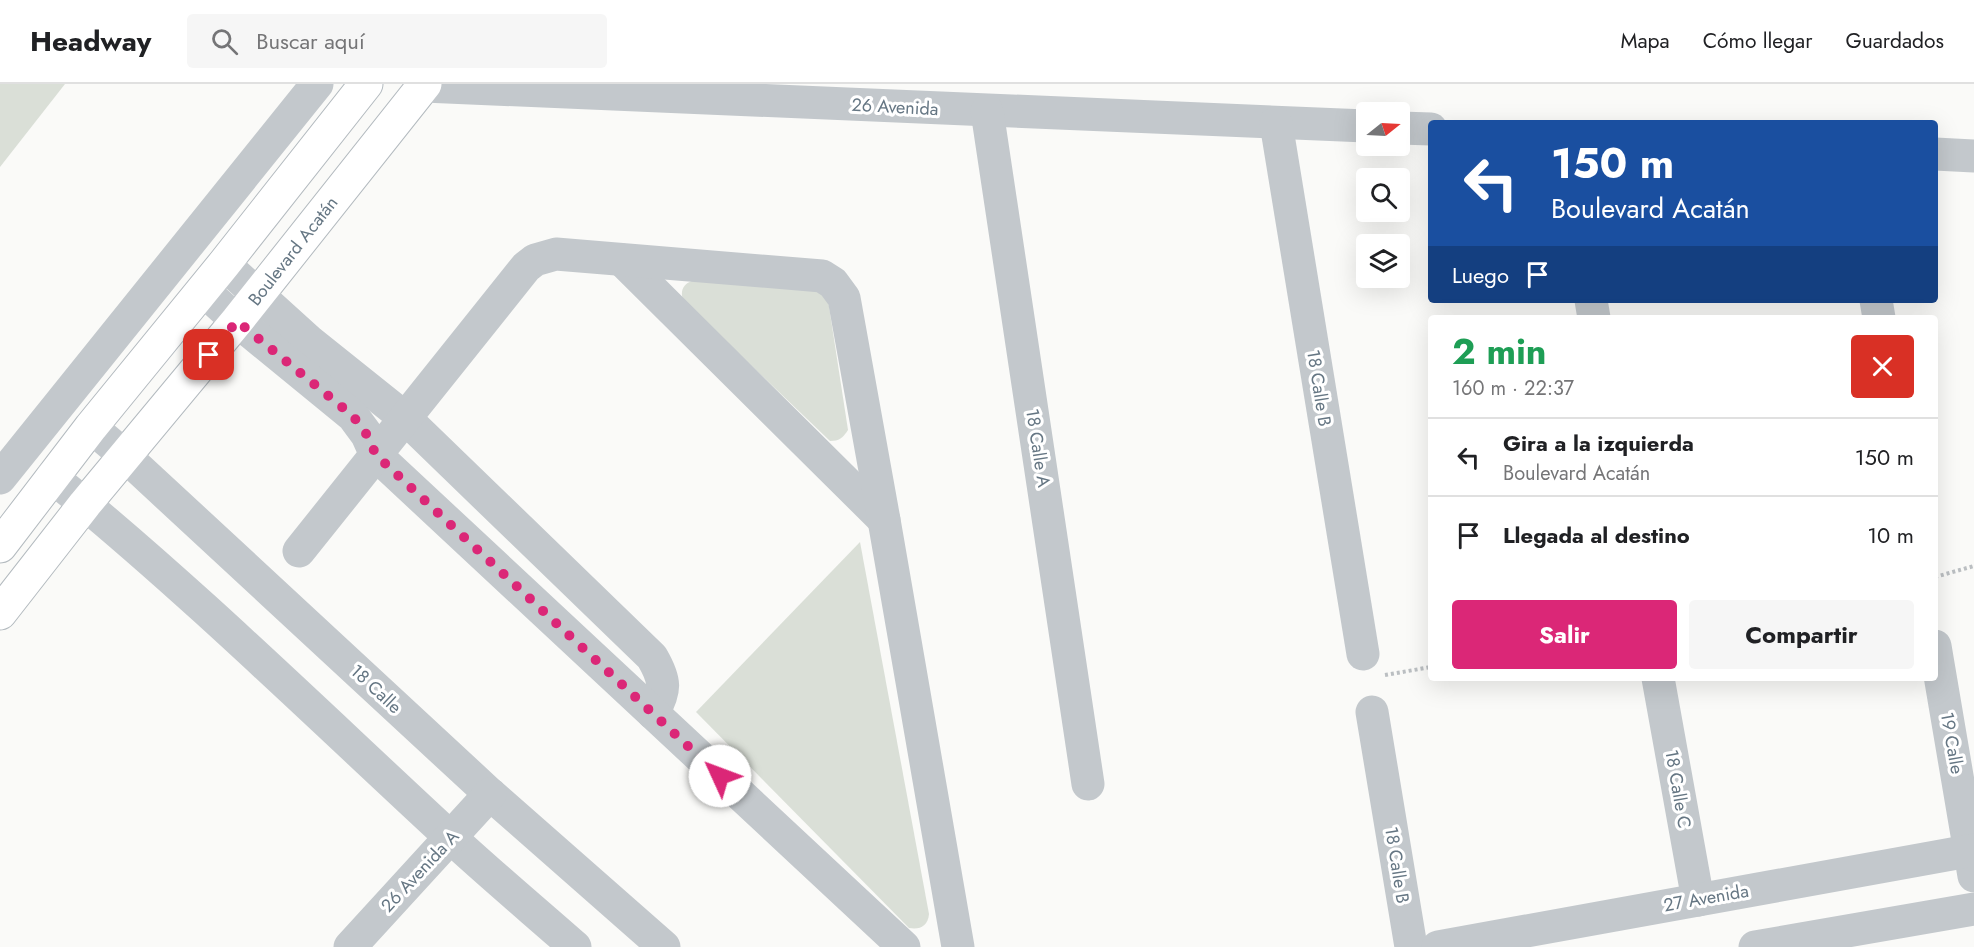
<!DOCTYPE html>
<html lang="es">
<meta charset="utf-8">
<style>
:root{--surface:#fff;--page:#f6f6f6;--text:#202124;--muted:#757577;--line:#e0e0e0;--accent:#db2777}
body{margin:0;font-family:Jost,sans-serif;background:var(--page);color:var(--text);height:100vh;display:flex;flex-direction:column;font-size:22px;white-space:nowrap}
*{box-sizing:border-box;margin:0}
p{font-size:20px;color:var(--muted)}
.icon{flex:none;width:33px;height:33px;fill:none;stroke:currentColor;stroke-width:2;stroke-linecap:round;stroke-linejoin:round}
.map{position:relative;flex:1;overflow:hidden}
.sheet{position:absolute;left:1428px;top:231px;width:510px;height:366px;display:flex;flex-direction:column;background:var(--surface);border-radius:6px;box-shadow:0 6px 24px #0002}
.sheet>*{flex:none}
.banner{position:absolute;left:1428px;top:36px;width:510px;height:183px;border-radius:6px;box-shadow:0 6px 24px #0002;background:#1a4fa0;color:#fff;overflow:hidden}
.needle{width:39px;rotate:72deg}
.tools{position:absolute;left:1356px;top:18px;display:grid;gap:12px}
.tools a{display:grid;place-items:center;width:54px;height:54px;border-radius:6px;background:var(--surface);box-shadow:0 6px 24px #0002;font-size:30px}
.pin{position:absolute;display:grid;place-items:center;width:51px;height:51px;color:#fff;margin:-26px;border-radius:12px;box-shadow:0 3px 9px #0006}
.me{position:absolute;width:66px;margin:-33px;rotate:313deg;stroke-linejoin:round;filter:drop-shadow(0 0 4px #0008)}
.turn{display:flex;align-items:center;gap:21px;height:126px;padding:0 24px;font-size:27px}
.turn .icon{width:78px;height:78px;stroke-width:2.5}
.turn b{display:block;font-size:42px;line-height:51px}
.then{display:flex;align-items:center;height:57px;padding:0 24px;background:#0003;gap:12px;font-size:22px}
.round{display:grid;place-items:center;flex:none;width:63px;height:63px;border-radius:6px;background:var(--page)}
.summary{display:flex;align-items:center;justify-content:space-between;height:102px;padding:0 24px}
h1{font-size:36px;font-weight:700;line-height:45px;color:#1e9e55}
.action{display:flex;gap:12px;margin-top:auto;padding:12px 24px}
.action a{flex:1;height:69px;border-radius:6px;background:var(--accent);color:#fff;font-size:24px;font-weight:700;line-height:69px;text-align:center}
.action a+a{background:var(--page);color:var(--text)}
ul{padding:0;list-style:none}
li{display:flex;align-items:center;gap:18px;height:78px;padding:0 24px;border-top:2px solid var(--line)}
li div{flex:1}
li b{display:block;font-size:22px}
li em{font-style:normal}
header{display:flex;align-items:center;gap:36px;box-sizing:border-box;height:84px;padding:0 30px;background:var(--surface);border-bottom:2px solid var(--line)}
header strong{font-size:28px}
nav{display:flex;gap:33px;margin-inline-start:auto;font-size:21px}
.search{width:420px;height:54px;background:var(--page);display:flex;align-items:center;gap:15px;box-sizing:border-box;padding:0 21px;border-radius:6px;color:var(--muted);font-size:22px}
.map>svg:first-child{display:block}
.green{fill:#dadfd7}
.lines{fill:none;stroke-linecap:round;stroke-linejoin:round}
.secondary-casing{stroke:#b3babf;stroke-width:35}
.path{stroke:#bbbfc2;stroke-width:4;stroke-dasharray:3 3;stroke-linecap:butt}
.street{stroke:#c3c8cc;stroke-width:33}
.secondary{stroke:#fff;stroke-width:33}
.route{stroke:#db2777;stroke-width:10;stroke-dasharray:0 18}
.labels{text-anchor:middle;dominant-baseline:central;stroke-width:6;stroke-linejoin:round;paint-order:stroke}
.street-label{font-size:18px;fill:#657683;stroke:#fff}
</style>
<header>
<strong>Headway</strong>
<div class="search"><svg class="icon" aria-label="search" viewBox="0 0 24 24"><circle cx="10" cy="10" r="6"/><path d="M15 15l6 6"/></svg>Buscar aquí</div>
<nav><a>Mapa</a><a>Cómo llegar</a><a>Guardados</a></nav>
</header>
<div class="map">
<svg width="1974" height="863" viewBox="0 0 1974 863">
<rect width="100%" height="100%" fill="#fafaf8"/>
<!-- green -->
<g class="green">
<path d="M0,0h65l-65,83z"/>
<path d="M692,197l125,9 11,10 20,130c-5,8 -9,11 -18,11l-147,-141c-3,-9 0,-16 9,-19z"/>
<path d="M860,458l69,372c-1,12 -9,16 -20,14l-213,-216z"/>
</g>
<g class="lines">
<!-- secondary casing -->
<g class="secondary-casing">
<g id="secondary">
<path d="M0,462l91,-119 133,-163 142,-180"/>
<path d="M0,529l85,-109 152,-183 188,-237"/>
</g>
</g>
<!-- path -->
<g class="path">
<path d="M1935,493l39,-11"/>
<path d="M1385,591l46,-8"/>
</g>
<!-- street -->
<g class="street">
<path d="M424,2l942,40"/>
<path d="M987,27l101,673"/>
<path d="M1276,39l87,531"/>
<path d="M1400,44l31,1"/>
<path d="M1935,70l39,2"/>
<path d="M622,176l262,260"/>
<path d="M224,180l86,78 95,76 247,239c14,24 14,33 1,56"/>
<path d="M203,206l34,31 116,95 14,19 9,20 528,492"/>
<path d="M1591,216l3,18"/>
<path d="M1876,216l3,18"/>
<path d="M91,343l34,29 365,338 174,153"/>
<path d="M52,393c139,113 266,238 397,359 41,38 84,74 126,111"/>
<path d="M0,394l317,-394"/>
<path d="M299,467l227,-284 9,-7 21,-6 266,22 11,7 11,15 40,222 74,427"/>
<path d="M1935,562l39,230"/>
<path d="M1658,594l40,222"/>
<path d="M1372,628l39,235"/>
<path d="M350,863l140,-153"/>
<path d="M1438,863l536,-97"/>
<path d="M1755,863l219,-38"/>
</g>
<!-- secondary -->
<use href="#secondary" class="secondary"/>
</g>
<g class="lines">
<!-- route -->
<path class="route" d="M209,271l28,-34 116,95 14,19 9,20 344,321"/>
</g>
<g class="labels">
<!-- street labels -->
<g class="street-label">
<text transform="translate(895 23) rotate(3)">26 Avenida</text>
<text transform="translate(293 167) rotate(-52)">Boulevard Acatán</text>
<text transform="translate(1319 304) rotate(81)">18 Calle B</text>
<text transform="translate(1038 364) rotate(81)">18 Calle A</text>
<text transform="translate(376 605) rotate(43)">18 Calle</text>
<text transform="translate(1952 659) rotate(80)">19 Calle</text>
<text transform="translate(1678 705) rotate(80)">18 Calle C</text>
<text transform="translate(1397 781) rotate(81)">18 Calle B</text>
<text transform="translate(420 787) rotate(-47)">26 Avenida A</text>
<text transform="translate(1706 814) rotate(-10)">27 Avenida</text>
</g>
</g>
</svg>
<div class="tools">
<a><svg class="needle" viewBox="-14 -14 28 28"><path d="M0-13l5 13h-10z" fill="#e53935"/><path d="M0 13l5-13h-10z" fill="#757577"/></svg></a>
<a><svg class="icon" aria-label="search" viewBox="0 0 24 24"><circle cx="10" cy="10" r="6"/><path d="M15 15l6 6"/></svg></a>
<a><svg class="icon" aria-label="layers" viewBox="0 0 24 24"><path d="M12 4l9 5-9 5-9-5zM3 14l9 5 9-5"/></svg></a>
</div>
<div class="pin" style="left:209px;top:271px;background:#d93025"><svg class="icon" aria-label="arrive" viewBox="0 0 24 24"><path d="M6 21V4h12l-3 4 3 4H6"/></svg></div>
<svg class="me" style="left:720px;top:692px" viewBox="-20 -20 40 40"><circle r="19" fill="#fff"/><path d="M0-13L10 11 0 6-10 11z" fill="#db2777"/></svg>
<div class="banner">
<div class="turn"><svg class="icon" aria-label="left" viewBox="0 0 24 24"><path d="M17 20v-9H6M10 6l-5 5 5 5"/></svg><div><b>150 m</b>Boulevard Acatán</div></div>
<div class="then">Luego<svg class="icon" aria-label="arrive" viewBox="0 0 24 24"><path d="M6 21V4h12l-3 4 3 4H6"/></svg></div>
</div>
<section class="sheet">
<div class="summary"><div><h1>2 min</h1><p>160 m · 22:37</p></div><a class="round" style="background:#d93025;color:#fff"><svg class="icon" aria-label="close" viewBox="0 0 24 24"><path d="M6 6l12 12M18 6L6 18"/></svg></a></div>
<ul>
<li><svg class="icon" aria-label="left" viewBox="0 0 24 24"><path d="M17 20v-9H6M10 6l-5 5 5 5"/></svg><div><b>Gira a la izquierda</b><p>Boulevard Acatán</p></div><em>150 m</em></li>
<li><svg class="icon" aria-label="arrive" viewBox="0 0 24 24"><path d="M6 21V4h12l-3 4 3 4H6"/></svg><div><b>Llegada al destino</b></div><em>10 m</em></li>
</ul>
<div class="action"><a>Salir</a><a>Compartir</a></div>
</section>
</div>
